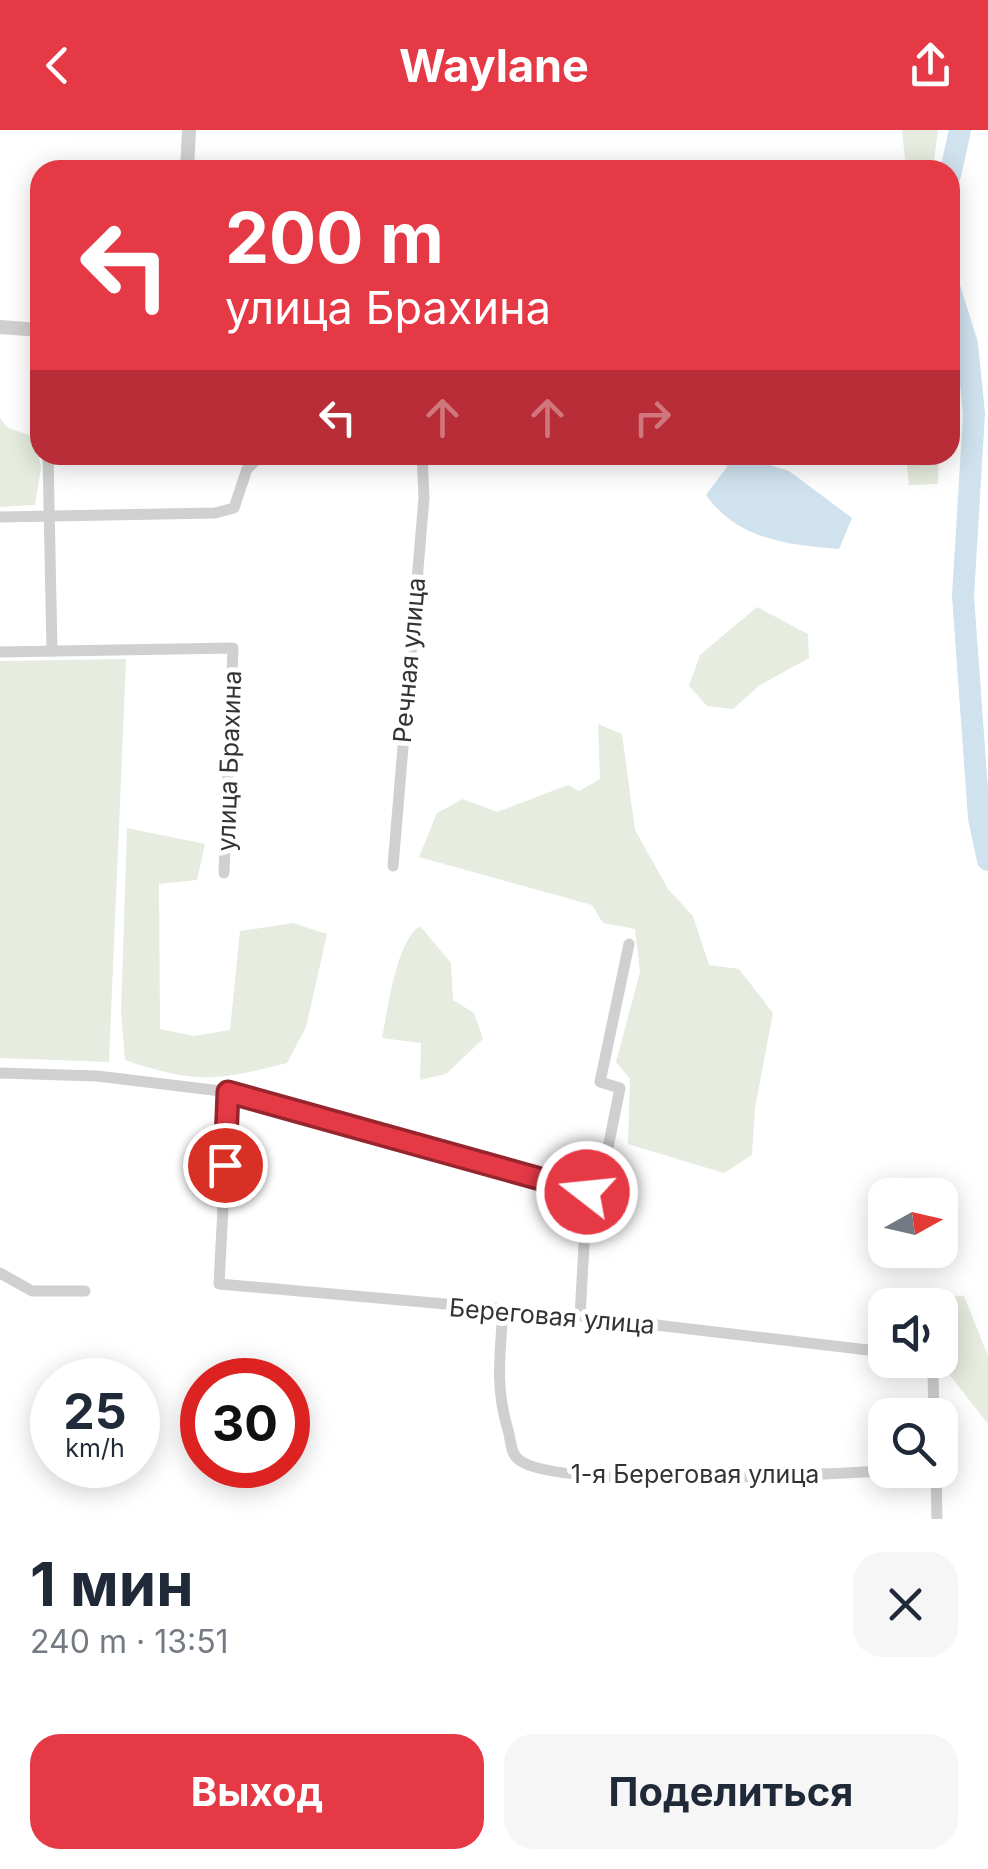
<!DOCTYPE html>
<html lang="ru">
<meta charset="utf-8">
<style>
:root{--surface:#fff;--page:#f6f6f7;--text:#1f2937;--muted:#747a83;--accent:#e63946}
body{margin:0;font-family:Inter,sans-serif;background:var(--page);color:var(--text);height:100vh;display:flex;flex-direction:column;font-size:38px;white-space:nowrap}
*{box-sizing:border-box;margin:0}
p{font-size:32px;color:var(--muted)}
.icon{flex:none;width:55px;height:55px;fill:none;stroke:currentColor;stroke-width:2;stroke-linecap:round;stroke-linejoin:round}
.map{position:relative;height:1389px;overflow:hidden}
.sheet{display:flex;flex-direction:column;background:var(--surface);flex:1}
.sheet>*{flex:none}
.banner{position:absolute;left:30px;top:30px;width:930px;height:305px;border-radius:30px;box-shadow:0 5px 25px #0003;background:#e63946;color:#fff;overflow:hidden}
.needle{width:65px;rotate:82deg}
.fabs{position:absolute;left:868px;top:1048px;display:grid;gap:20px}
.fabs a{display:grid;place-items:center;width:90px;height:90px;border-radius:20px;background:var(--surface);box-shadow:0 5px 25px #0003;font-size:50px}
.speed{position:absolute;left:30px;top:1228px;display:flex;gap:20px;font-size:50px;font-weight:700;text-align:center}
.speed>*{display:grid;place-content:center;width:130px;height:130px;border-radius:50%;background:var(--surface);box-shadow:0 5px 25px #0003;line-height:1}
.speed small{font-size:25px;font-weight:400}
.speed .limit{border:15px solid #d22;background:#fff;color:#111}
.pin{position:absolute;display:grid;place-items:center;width:85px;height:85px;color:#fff;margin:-42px;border:5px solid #fff;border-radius:50%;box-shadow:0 2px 10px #0007}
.me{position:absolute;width:110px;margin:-55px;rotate:286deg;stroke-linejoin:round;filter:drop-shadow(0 0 8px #0008)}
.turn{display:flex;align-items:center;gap:35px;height:210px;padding:0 30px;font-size:45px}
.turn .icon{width:130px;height:130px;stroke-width:2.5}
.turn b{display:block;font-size:70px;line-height:85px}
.lanes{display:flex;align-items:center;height:95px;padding:0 30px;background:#0003;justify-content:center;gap:50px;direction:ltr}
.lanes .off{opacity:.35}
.round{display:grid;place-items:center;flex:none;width:105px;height:105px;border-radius:30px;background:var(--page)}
.head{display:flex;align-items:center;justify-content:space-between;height:170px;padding:0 30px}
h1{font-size:60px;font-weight:700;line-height:75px}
.cta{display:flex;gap:20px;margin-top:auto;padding:20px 30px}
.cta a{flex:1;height:115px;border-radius:30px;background:var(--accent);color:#fff;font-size:40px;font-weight:700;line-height:115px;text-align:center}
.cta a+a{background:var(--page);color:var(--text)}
header{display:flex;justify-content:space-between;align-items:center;height:130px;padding:0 30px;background:var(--accent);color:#fff;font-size:45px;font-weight:700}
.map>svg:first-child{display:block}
.green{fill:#e6ecdf}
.water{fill:#cfe2ee}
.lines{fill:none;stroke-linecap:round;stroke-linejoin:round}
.river{stroke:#cfe2ee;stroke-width:22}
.minor{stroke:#d0d0d0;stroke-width:11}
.tertiary{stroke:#d0d0d0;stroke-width:14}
.route-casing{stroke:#96252e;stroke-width:25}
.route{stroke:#e63946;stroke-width:18}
.labels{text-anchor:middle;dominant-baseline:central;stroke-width:10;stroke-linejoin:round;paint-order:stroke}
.street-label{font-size:25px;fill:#333;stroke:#fff}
</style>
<header><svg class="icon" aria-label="back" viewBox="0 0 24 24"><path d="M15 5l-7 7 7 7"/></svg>Waylane<svg class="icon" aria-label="share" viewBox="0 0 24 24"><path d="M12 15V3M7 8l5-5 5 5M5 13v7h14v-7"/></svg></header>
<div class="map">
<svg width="988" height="1389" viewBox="0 0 988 1389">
<rect width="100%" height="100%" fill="#fff"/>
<!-- green -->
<g class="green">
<path d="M902,0h36l-5,40h-27z"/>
<path d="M0,288l8,10 27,9 6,31 -6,37 -35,2z"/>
<path d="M906,325h33l-1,29 -29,1z"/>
<path d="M757,477l51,27 1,24 -49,27 -27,24 -26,-3 -18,-20 11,-31z"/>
<path d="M126,529l-17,403 -109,-4v-397z"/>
<path d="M598,594l24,10 13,96 33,59 25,27 16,49 30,4 34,44 -18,95 -3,47 -28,18 -96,-29 2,-65 -14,-17 24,-90 -5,-43 -32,-6 -11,-18 -173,-48 18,-44 26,-14 34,13 71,-27 11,6 21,-12z"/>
<path d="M127,698l78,16 -8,36 -38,4 1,145 34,7 36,-6 10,-99 53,-8 34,11 -21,93 -19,36c-72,18 -91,21 -162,-3l-4,-48z"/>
<path d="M420,796l31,37 2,37 21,13 9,26 -37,35 -26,6 1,-37 -39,-5c6,-29 14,-97 38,-112z"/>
<path d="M964,1166l24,60v68l-50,-64 2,-55h-7l1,-8z"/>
</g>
<!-- water -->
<path class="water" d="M728,325h24l2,5 35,11 63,47 -13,31c-52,-4 -102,-10 -133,-54l21,-28z"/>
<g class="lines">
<!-- river -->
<g class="river">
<path d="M950,45l10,-45"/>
<path d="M950,160l17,54 7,70 -11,182 16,222 9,42"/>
</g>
<!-- minor -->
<g class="minor">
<path d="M48,325l4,196"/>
<path d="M0,387l215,-4 19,-5 13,-39 14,-14"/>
<path d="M0,522l233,-4 -9,225"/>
<path d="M393,736l31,-368 -2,-43"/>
<path d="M0,943l97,3 132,16 358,100"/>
<path d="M229,962l-10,192 361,32 305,36"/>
<path d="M0,1143l32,18h53"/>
<path d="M503,1181c-3,44 -8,76 5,119 3,10 2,21 9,28 32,35 331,14 392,12"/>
<path d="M580,1186l7,-124 17,-24 16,-80 -20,-6 29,-138"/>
<path d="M919,1230l14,14 1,41"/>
<path d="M936,1340l1,49"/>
</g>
<!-- tertiary -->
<g class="tertiary">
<path d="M187,40l2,-40"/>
<path d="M0,197l40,3"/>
</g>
</g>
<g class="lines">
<!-- route casing -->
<g class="route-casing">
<path id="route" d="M225,1035l3,-73 359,100"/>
</g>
<!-- route -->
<use href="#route" class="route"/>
</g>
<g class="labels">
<!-- street labels -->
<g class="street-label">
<text transform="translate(409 530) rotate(-85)">Речная улица</text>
<text transform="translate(229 631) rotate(-88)">улица Брахина</text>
<text transform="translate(552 1186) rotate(5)">Береговая улица</text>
<text x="695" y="1344">1-я Береговая улица</text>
</g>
</g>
</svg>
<div class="fabs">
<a><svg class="needle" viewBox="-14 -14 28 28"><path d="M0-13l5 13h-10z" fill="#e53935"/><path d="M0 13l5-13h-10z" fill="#747a83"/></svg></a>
<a><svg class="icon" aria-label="sound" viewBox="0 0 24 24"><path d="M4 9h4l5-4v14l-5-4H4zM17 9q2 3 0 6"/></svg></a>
<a><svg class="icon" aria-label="search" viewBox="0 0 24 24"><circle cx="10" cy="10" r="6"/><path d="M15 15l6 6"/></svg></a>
</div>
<div class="speed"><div>25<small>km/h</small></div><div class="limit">30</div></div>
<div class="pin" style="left:225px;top:1035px;background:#d93025"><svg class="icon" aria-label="arrive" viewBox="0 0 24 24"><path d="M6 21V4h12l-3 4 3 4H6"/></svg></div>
<svg class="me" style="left:587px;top:1062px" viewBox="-20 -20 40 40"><circle r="17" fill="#e63946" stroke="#fff" stroke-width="3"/><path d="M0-11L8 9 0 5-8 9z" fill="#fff"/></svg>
<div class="banner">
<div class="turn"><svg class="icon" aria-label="left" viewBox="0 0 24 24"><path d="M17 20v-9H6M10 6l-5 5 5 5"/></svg><div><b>200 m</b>улица Брахина</div></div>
<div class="lanes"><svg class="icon" aria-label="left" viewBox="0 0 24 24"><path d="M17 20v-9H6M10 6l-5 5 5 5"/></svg><svg class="icon off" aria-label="ahead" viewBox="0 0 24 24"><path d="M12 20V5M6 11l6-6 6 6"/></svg><svg class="icon off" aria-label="ahead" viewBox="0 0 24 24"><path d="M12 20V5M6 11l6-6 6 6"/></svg><svg class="icon off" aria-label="right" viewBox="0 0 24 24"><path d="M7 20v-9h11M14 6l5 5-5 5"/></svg></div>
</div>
</div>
<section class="sheet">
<div class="head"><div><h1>1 мин</h1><p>240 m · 13:51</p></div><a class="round"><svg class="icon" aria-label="close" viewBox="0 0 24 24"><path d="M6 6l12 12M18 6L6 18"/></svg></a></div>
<div class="cta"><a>Выход</a><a>Поделиться</a></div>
</section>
